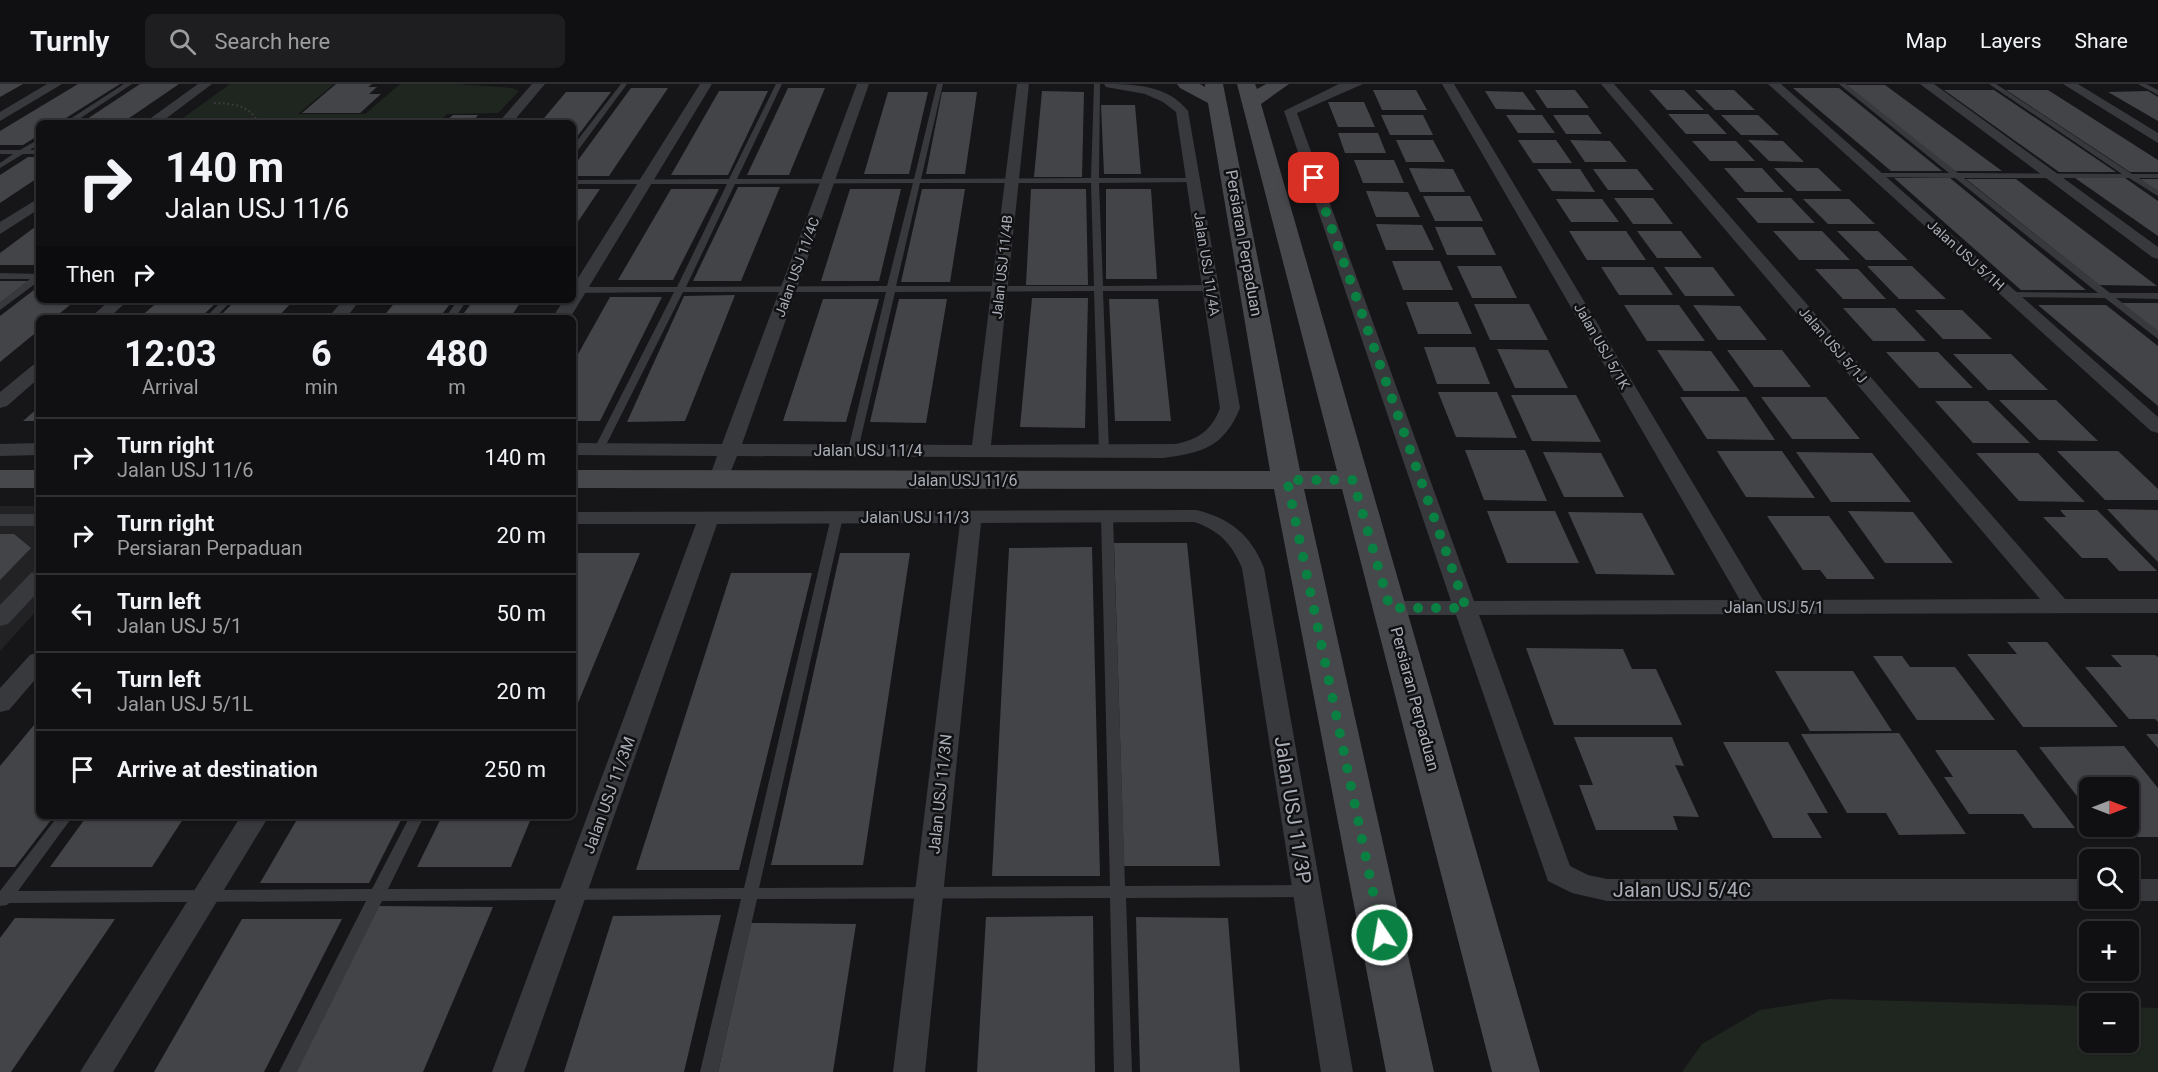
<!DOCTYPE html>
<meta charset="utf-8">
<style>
:root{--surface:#101012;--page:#1e1e20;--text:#f1f3f6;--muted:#9c9d9f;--line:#303032}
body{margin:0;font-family:Roboto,sans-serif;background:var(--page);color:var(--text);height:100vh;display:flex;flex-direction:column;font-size:22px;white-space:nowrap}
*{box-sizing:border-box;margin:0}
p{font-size:20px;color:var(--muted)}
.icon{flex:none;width:33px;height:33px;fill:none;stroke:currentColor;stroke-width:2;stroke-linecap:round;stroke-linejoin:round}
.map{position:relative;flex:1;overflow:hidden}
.drawer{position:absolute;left:36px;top:231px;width:540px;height:504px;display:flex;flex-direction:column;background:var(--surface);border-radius:9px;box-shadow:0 2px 4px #0004,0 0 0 2px var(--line)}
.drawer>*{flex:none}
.top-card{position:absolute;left:36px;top:36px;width:540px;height:183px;border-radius:9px;box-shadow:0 2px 4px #0004,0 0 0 2px var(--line);background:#101012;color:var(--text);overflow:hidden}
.needle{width:39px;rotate:90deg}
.fabs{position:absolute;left:2079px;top:693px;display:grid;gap:12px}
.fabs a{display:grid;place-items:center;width:60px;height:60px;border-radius:9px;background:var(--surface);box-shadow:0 2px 4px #0004,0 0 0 2px var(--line);font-size:30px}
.pin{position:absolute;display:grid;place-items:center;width:51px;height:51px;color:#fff;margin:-26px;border-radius:12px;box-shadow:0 3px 9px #0006}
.me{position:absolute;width:66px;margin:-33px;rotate:348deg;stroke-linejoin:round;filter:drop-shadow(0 0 4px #0008)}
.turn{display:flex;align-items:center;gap:21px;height:126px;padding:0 30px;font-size:27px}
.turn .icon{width:78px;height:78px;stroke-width:2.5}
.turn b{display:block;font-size:42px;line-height:51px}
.then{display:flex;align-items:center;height:57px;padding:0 30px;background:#0003;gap:12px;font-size:22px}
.eta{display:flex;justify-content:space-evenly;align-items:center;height:102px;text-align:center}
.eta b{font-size:36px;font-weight:700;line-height:42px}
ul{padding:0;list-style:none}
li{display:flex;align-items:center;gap:18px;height:78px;padding:0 30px;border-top:2px solid var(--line)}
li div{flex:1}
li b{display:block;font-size:22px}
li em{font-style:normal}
header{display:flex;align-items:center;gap:36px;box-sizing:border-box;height:84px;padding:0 30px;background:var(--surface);border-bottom:2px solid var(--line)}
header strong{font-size:28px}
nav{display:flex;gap:33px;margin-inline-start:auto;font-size:21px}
.search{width:420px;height:54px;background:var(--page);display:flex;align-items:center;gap:15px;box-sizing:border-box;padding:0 21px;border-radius:9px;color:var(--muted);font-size:22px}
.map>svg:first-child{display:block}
.built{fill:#222225}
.green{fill:#1f261f}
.building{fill:#434448}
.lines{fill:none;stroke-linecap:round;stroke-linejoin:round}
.path{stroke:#3e4044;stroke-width:2;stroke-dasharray:1.5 3;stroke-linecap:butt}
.lane{fill:#37393d;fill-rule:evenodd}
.street{fill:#37393d;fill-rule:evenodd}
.secondary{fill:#46484c;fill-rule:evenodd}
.route{stroke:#0b8043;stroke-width:10;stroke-dasharray:0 18}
.labels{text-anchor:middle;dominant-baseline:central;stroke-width:5;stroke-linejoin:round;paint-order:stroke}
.far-street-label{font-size:14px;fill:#a9aeb7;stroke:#111113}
.street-label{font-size:16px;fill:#a9aeb7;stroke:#111113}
.near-street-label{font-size:20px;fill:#a9aeb7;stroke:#111113}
</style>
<header>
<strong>Turnly</strong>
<div class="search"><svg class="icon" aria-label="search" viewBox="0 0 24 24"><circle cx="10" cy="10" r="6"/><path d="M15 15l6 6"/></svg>Search here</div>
<nav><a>Map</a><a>Layers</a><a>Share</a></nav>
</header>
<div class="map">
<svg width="2158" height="988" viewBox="0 0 2158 988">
<rect width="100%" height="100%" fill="#161618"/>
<!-- built -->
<path class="built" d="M0,422h39v102l-39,43z"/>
<!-- green -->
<g class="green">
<path d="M230,0h104l-36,30h67l35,-30h57l55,4 7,3 -21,22 -51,1 -9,9h-262z"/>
<path d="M1829,915l260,7 1,36h38l1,-35 29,1v64h-476l20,-28 58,-34z"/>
</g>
<!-- building -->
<g class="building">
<path d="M0,0h23l-23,13z"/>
<path d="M78,0h42l-62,39h-19v12l-16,10h-23v-14z"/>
<path d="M140,0h39l-57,39h-41z"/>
<path d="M336,0h36l-4,3h9l-8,7h12l-21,19h-58z"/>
<path d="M1843,1h42l117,86h-47z"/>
<path d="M631,4h37l-59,88h-36v-9z"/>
<path d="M788,4h37l-36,87h-42z"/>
<path d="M1793,4h46l103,83h-51z"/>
<path d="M1373,6h43l11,20h-45z"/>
<path d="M1535,6h40l14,18h-42z"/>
<path d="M1649,6h35l20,20h-37z"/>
<path d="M1695,6h39l21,20h-40z"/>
<path d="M1944,6h50l122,82h-57z"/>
<path d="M2006,6h42l110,70v12h-28z"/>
<path d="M719,7h49l-40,84h-57z"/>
<path d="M1042,7l42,1 -2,85h-48z"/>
<path d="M1485,7l38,1 13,18 -40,-1z"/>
<path d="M2148,7l10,6v24l-50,-29z"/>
<path d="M566,8h45l-38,50v-19h-33z"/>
<path d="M888,8h40l-19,82h-45z"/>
<path d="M942,8h35l-12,82h-39z"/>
<path d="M1328,18h36l11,25h-37z"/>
<path d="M1101,21h34l6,69h-37z"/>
<path d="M1668,30h40l19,20h-41z"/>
<path d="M453,31h25l-4,5h-27z"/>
<path d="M1381,31h42l10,20h-43z"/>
<path d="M1506,31h36l13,18h-37z"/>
<path d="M1553,31h35l14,19h-36z"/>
<path d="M1721,31h37l21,20h-38z"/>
<path d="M1338,49h40l8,20h-41z"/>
<path d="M1396,56h37l12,22h-39z"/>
<path d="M1518,56h38l16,23h-39z"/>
<path d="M1570,56l40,1 17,21h-42z"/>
<path d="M1748,56l35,1 21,21 -35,-1z"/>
<path d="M1692,57h44l19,20h-45z"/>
<path d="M28,73h11v20l-39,26v-28z"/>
<path d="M1354,76h40l10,23h-41z"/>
<path d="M1409,84l44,1 12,23h-45z"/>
<path d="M1724,84h38l22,24h-39z"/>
<path d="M1774,84h44l24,23h-45z"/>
<path d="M1537,85h43l15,23 -43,-1z"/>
<path d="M1593,85h44l17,21h-46z"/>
<path d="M1894,94h56l136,112h-65z"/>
<path d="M2075,94h50l33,23v35z"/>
<path d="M1966,95h50l141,107 -58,-1z"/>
<path d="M2139,95h19v12z"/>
<path d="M738,103h42l-39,94h-48z"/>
<path d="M573,105h27l-27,40z"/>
<path d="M671,105h48l-46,91h-55z"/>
<path d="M850,105h51l-22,92h-58z"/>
<path d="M922,105h43l-15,93h-49z"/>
<path d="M1031,105h55l2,96h-62z"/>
<path d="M1106,105h45l6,90h-51z"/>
<path d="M1366,107l42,1 12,25h-44z"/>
<path d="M1423,112h47l13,25h-48z"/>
<path d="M1614,114h39l20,26h-40z"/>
<path d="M1736,114h55l24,25h-57z"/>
<path d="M1556,115h46l17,23h-48z"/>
<path d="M1803,115h46l26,25h-47z"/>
<path d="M1376,140l46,1 12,25h-48z"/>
<path d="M35,143h4v38h-39v-12z"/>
<path d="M1435,143h47l14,28h-49z"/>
<path d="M1569,147h57l20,29h-59z"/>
<path d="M1637,147h44l21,27h-45z"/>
<path d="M1773,147h49l28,29h-51z"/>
<path d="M1837,147h41l30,29h-42z"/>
<path d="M1392,177h48l13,29h-50z"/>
<path d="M1457,182h44l16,32h-45z"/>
<path d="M1867,182h45l34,33h-47z"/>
<path d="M1601,183h52l20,28h-54z"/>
<path d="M1664,183h49l22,29h-50z"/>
<path d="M1815,185h43l28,30h-43z"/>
<path d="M0,197h28l-28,22z"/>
<path d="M39,202v14h37l-22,18h-15v12l-39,32v-46z"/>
<path d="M735,211l-50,126 -58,1 57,-126z"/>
<path d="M610,213h52l-62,124h-27v-58z"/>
<path d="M1032,214h56l-3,130 -65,-1z"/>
<path d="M823,215h56l-33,123 -63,-1z"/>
<path d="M899,215h48l-21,124 -56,-1z"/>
<path d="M1109,215h49l13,122h-56z"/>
<path d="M160,216h59l-19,18h-61z"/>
<path d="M236,216h58l-17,18h-59z"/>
<path d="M397,216h56l-14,18h-57z"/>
<path d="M474,216h48l-12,18h-50z"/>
<path d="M1406,218h52l14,32h-54z"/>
<path d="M2116,219h42v33z"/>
<path d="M1474,220h55l19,36h-58z"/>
<path d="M1624,221h55l26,36h-58z"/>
<path d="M1693,221l47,1 27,34h-49z"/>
<path d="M2038,221h68l52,41v60z"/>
<path d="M1843,224h52l31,33h-53z"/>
<path d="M1915,226h47l30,29h-49z"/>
<path d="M1424,263h51l15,37h-53z"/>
<path d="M1497,265l51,1 20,38h-53z"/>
<path d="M1657,266l54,1 29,40h-56z"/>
<path d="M1727,266h55l29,37h-57z"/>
<path d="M1886,268h52l35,36h-54z"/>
<path d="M1953,270h58l37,36h-60z"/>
<path d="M1438,308h59l20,46 -61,-1z"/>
<path d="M1511,311h65l25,47 -69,-1z"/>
<path d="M1680,313h66l29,43 -68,-1z"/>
<path d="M1761,313h65l34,42h-68z"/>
<path d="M1999,316h57l42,41 -59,-1z"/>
<path d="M1935,317h53l42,42h-57z"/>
<path d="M39,323v14h-16z"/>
<path d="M1465,366h60l22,51 -63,-1z"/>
<path d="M1717,367h65l33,47 -69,-1z"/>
<path d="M2057,367h61l40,38v11h-53z"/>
<path d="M1543,368l58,1 23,44h-60z"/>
<path d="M1796,368l76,1 39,49h-80z"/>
<path d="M1976,369h62l47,49 -66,-1z"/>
<path d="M2107,425l51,1v52l-26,-26z"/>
<path d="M2060,426h37l60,61h-38l-12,-13h-25l-39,-41h23z"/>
<path d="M1487,427h68l24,52h-72z"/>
<path d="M1848,427l65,1 40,51h-68z"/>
<path d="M1568,428l74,1 33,62 -79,-1z"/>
<path d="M1767,432h62l46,63h-48l-7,-9h-17z"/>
<path d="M0,450h14l17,14 -31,32z"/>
<path d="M1114,459h73l33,323h-96z"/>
<path d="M1092,463l8,329h-108l17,-328z"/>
<path d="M573,469h67l-67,162z"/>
<path d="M840,469h70l-47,312h-92z"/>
<path d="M731,489h81l-73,297h-103z"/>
<path d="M2007,558h40l71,85h-95l-56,-73h50z"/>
<path d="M1526,564l97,1 9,20h24l26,56h-128z"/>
<path d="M2111,571h44l3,2v65l-3,-3h-26l-44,-52h37z"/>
<path d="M1873,572h29l8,11h45l40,53h-78z"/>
<path d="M1775,587h78l39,60h-82z"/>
<path d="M39,635v97h15l-39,51h-15v-101z"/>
<path d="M1899,649l67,101 -67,1 -13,-22h-39l-46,-79z"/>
<path d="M2146,650h12v14z"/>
<path d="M1574,653h98l12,29 -9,-1 24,52 -26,-1 5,14h-82l-17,-45h14z"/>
<path d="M1723,658h65l40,71h-21l15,25h-49z"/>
<path d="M2124,662l34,42v49h-27l-9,-11h6v-38h-38v25l-51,-66z"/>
<path d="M1935,666h81l59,78h-42l-10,-14h-54l-25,-37h9z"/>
<path d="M87,732h98l-33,51h-102z"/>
<path d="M299,732h104l-34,67h-109z"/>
<path d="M442,732h90l-21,51h-94z"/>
<path d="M378,822l115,1 -70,165h-128z"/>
<path d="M721,831l-37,157h-120l49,-156z"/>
<path d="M1093,832l2,156h-118l9,-155z"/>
<path d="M1136,833l92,1 12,154h-100z"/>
<path d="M15,834l100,1 -104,153h-11v-134z"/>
<path d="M242,835h100l-78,153h-110z"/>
<path d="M751,839l105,1 -23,148h-115z"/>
</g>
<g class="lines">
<!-- path -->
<g class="path">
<path d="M214,19c19,1 35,1 44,20"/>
<path d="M294,39h39"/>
</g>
<!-- lane -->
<g class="lane">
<path d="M124,0h8l-59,39h-9z"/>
<path d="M621,0h6l-51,69h-3v-7z"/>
<path d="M776,0h6l-45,95h177l23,-95h6l-22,95 170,-1 3,-94h6l-1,94h98v4h-3l-95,1 4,103 108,-1 4,3 -4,3h-108l6,160 -1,2 -4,1 -5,-3 -5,-160 -199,1 -37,158 -5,3 -5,-3 38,-158h-203l-79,157 -5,3 -4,-1 -1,-2 80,-157 -101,1v-6h104l50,-103h-154v-4l156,-1zM913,99l-26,103 -201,1 49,-103zM920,99h171l3,103h-198z"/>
<path d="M1839,0h7l112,89 164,1 -133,-90h7l136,90h26v4h-19l19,13v5l-29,-18h-165l146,115h48v6l-42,-1 42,33v8l-53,-41 -98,-1v-4l3,-1 88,1 -143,-115 -83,-1v-4h77z"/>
<path d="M2138,0h8l12,6v5z"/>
<path d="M39,55v5l-9,6h9v4h-16l-23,14v-5l13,-9h-13v-4h20z"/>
<path d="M0,189l39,1v7l-39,29v-7l30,-24h-30z"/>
<path d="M223,216h9l-17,18h-10z"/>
<path d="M458,216h9l-12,18h-10z"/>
<path d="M1107,429l6,3 12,370 182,-1 5,2 3,4 -3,4 -5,2 -181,1 6,174h-18l-4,-174 -353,1 -39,173h-18l41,-173 -359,2 -85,171h-18l87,-171 -357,2 -2,2 -7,1v-15l58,-75h15l-55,75 354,-2 38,-73h14l-36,73 356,-1 87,-371 6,-3 6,3 -84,371 351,-2 -9,-370z"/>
</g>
<!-- street -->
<g class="street">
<path d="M47,0h15l-62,37v-9z"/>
<path d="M198,0h14l-52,39h-16z"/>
<path d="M532,0h13l-33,39h-14z"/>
<path d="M700,0h12l-142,234h-18l12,-18h9v-14z"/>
<path d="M857,0h12l-127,360 230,1 45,-361h12l-38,361 184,-1c23,-4 37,-14 45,-36l-44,-296 -13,-10 -18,-8 -39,-7 -2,-3c30,0 64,1 84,27l52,297c-16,39 -38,45 -77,50l-426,-2 -11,27h-14l-3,-4 8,-23 -144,-1v-12l149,1z"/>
<path d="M1339,0h24l-66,29 177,488 266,-1 -298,-516h12l309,516 277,-1 -439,-515h13l451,515h93v14l-679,2 91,251 18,9 19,4h483v19h8l-8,3h-483l-35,-8 -24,-12 -92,-266h-66l-8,-2 -4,-5 4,-5 8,-2h61l-167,-490z"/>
<path d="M1768,0h13l377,333v16l-7,-2z"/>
<path d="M1920,0h14l224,163v12l-6,-2z"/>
<path d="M2063,0h15l80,49v10z"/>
<path d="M39,114v11l-39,25v-12z"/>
<path d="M110,216h18l-19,18h-19z"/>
<path d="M343,216h17l-14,18h-18z"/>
<path d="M39,280v14l-32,28 -7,2v-16l33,-27z"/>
<path d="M39,359v12l-39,1v-12z"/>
<path d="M1196,426c34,8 55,25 68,58l89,504h-32l-79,-504c-10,-24 -23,-38 -48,-46l-213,1 -56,549h-32l67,-549 -243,1 -193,548h-32l204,-548h-123v-12z"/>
<rect x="0" y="430" width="39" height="12"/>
<path d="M39,487v20l-31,33 -8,2v-21l31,-32z"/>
<path d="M39,568v23l-30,35 -9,2v-24l30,-33z"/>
<path d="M241,732h28l-156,256h-33z"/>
<path d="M2128,795h30v22h-30l-8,-3h8z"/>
</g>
<!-- secondary -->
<g class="secondary">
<path d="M1177,0h23l5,3v-3h18l77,387h37l-100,-387h18l2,5 9,-5h23l-28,20 279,968h-48l-150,-583h-38l130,583h-48l-112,-583 -701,-1v-18l697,1 -62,-368 -28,-15z"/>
<rect x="0" y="386" width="39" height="18"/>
</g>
</g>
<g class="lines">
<!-- route -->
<path class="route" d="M1314,94l152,430h-76l-37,-128h-66l95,455"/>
</g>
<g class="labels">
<!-- far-street labels -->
<g class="far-street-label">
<text transform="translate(1966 171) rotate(42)">Jalan USJ 5/1H</text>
<text transform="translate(1207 180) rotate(81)">Jalan USJ 11/4A</text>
<text transform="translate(797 183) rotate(-70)">Jalan USJ 11/4C</text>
<text transform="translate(1002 183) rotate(-84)">Jalan USJ 11/4B</text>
<text transform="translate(1833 261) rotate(49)">Jalan USJ 5/1J</text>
<text transform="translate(1602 262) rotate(60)">Jalan USJ 5/1K</text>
</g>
<!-- street labels -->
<g class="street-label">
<text transform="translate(1244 159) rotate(80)">Persiaran Perpaduan</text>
<text x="868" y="366">Jalan USJ 11/4</text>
<text x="963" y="396">Jalan USJ 11/6</text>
<text x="915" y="433">Jalan USJ 11/3</text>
<text x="1774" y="523">Jalan USJ 5/1</text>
<text transform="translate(1415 615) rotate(75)">Persiaran Perpaduan</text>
<text transform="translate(940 710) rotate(-84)">Jalan USJ 11/3N</text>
<text transform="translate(609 711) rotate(-70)">Jalan USJ 11/3M</text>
</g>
<!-- near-street labels -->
<g class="near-street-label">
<text transform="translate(1293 726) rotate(81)">Jalan USJ 11/3P</text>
<text x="1682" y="806">Jalan USJ 5/4C</text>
</g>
</g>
</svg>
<div class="fabs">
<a><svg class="needle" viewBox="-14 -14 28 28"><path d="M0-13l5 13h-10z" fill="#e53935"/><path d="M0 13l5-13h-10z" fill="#9c9d9f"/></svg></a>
<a><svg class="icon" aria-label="search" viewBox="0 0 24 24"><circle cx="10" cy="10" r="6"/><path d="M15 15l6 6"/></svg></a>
<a>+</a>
<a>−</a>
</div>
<div class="pin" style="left:1314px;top:94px;background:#d93025"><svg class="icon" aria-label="arrive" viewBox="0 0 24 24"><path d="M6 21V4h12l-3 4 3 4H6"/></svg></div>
<svg class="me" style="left:1382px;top:851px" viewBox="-20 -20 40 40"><circle r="17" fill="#0b8043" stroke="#fff" stroke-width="3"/><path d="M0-11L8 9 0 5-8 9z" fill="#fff"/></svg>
<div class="top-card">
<div class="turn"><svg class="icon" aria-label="right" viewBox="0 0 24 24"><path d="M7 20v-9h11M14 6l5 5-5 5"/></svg><div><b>140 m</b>Jalan USJ 11/6</div></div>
<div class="then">Then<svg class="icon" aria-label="right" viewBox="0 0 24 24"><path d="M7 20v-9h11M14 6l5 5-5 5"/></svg></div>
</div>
<section class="drawer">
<div class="eta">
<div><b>12:03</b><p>Arrival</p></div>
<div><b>6</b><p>min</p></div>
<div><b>480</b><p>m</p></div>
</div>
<ul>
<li><svg class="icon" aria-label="right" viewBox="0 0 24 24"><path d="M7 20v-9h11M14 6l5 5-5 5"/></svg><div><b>Turn right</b><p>Jalan USJ 11/6</p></div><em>140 m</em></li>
<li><svg class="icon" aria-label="right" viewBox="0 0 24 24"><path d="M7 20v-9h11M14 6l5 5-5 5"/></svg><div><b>Turn right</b><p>Persiaran Perpaduan</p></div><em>20 m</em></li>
<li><svg class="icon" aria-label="left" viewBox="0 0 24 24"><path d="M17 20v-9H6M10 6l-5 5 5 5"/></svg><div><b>Turn left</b><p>Jalan USJ 5/1</p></div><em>50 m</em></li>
<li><svg class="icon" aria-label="left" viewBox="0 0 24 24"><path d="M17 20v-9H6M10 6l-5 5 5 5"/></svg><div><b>Turn left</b><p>Jalan USJ 5/1L</p></div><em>20 m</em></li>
<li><svg class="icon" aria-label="arrive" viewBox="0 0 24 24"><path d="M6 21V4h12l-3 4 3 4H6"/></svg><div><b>Arrive at destination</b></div><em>250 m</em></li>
</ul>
</section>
</div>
